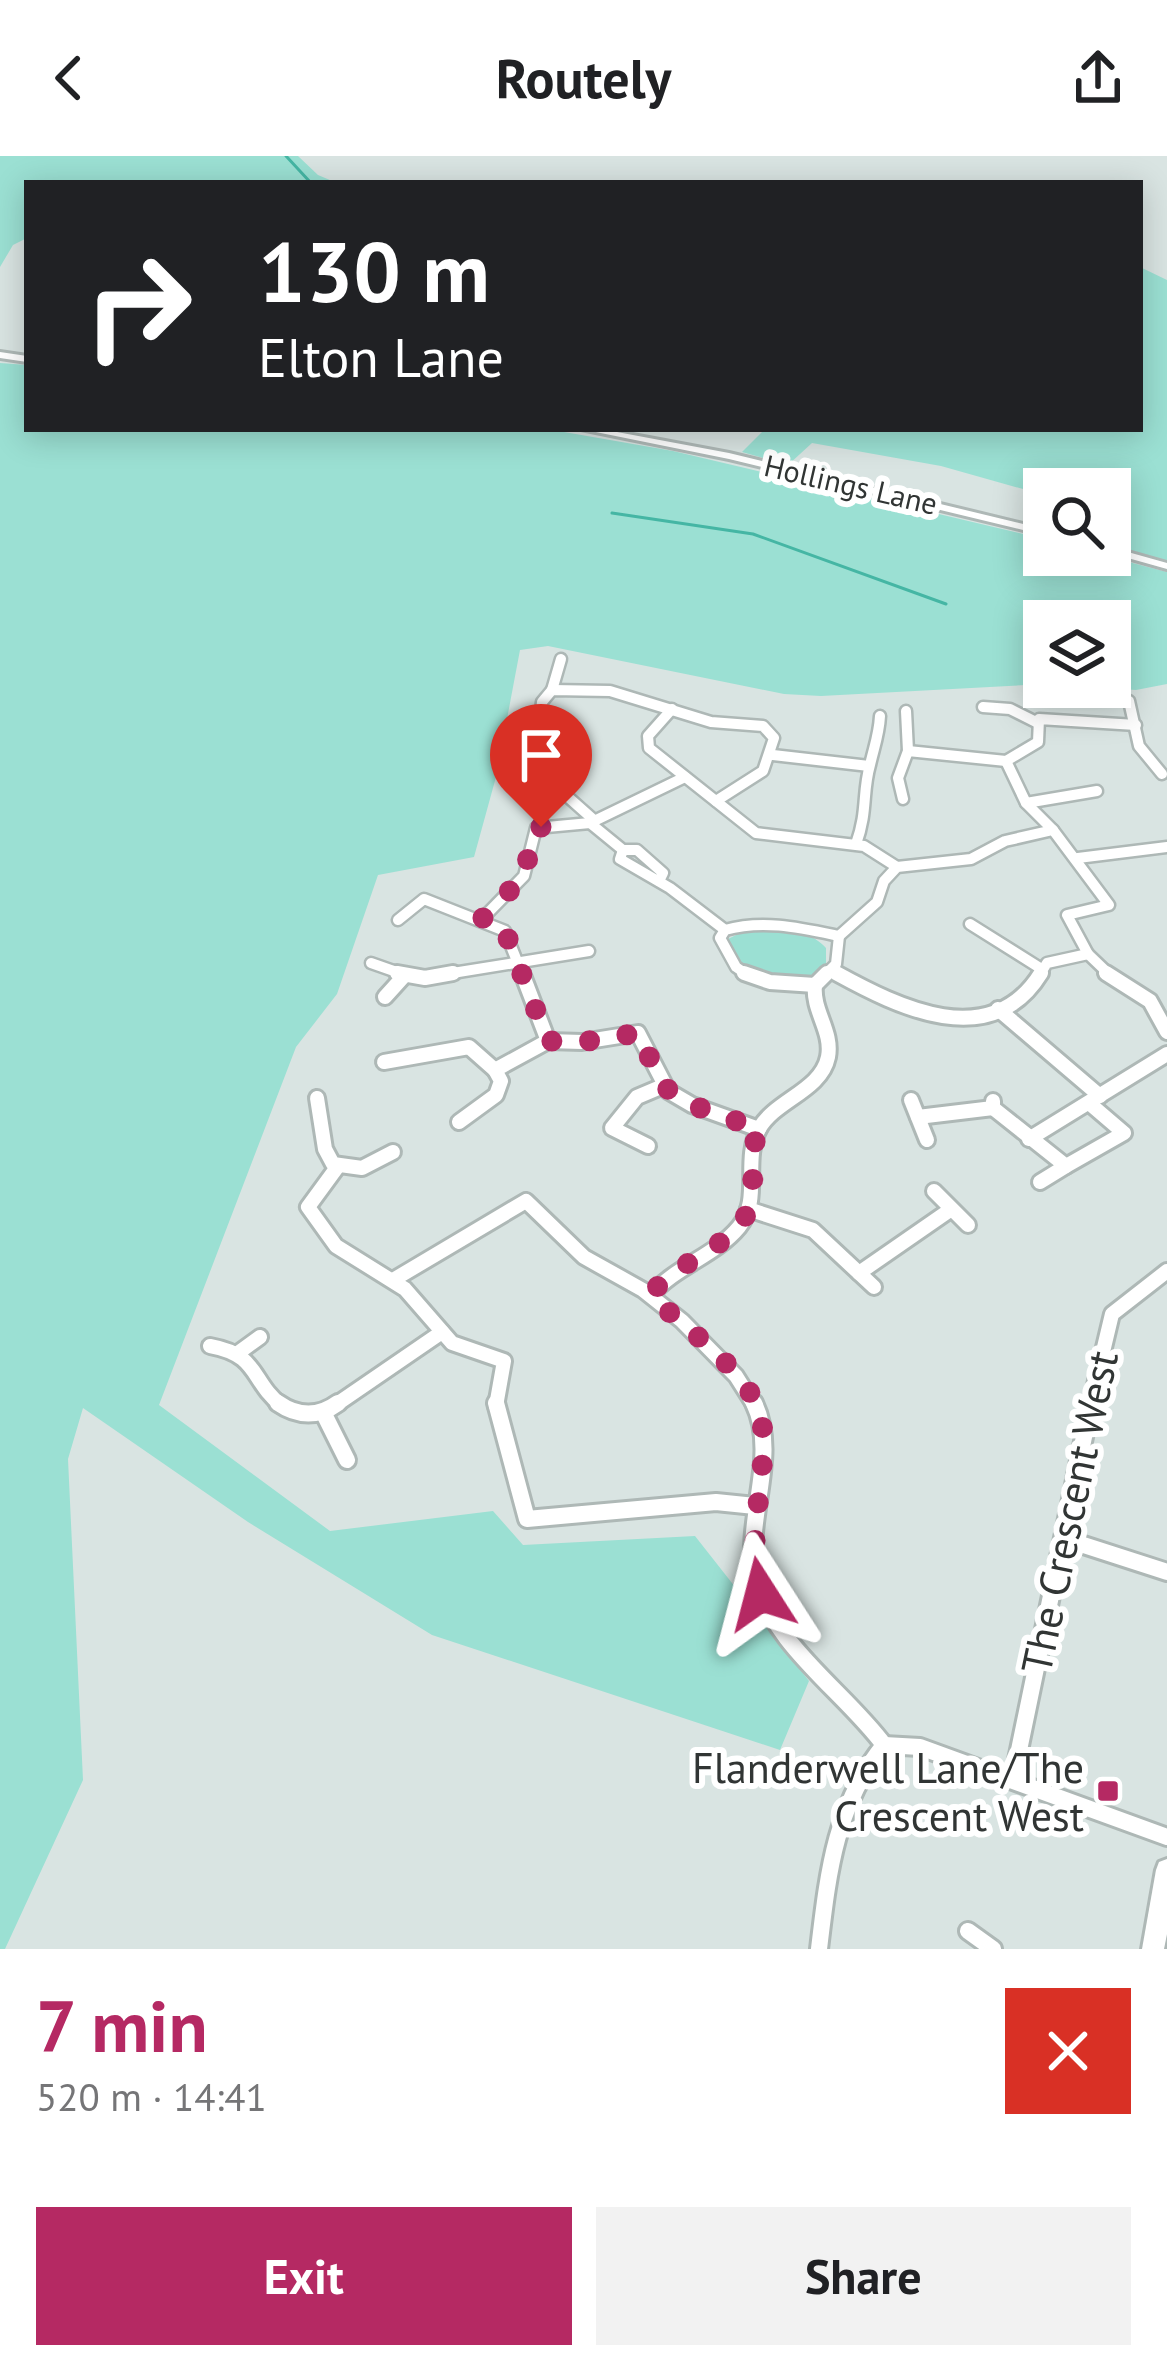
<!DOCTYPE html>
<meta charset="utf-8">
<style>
:root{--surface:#fff;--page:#f2f2f2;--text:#202124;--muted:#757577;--accent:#b52963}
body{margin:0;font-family:"PT Sans",sans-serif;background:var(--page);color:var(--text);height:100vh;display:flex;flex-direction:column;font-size:45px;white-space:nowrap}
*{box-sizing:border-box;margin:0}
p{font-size:39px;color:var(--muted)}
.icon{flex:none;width:66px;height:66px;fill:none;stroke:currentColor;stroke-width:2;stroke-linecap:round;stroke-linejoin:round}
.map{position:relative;height:1793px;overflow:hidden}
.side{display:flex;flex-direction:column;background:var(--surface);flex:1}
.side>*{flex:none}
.top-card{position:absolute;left:24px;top:24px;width:1119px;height:252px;border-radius:0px;box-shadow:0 6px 30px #0003;background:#202124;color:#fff;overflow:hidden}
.buttons{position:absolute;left:1023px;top:312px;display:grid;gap:24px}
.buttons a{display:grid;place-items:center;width:108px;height:108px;border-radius:0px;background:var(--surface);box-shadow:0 6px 30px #0003;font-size:60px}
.pin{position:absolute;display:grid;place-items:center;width:102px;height:102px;color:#fff;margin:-123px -51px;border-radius:50% 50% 50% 0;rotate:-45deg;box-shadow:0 0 12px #0007}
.pin .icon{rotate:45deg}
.me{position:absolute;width:132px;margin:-66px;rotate:351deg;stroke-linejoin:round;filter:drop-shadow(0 0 9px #0008)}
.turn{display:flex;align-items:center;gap:42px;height:252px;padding:0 36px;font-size:54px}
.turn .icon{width:156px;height:156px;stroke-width:2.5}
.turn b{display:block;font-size:84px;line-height:102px}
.round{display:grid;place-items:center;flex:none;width:126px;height:126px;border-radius:0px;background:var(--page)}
.overview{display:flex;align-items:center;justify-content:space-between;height:204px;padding:0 36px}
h1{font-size:72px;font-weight:800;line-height:90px;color:var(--accent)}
.cta{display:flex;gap:24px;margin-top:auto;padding:24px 36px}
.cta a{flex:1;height:138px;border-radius:0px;background:var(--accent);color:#fff;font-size:48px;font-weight:800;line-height:138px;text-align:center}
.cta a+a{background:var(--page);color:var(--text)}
header{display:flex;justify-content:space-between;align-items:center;height:156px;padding:0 36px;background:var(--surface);font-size:54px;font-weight:800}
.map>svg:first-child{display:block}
.green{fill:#9be0d3}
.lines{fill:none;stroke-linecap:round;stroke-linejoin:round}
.stream{stroke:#45b6a4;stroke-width:3}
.minor-far2-casing{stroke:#aeb8b6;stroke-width:15}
.minor-far1-casing{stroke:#aeb8b6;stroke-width:20}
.minor-casing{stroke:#aeb8b6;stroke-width:22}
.tertiary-casing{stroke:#aeb8b6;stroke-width:6}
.minor-far2{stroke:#fff;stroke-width:10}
.minor-far1{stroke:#fff;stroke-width:14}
.minor{stroke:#fff;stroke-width:16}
.tertiary{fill:#fff;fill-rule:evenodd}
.route{stroke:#b52963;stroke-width:21;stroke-dasharray:0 37.8}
.poi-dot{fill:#b52963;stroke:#fff;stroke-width:4.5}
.labels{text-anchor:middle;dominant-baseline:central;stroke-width:12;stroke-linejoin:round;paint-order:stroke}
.far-street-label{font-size:30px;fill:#313534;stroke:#fff}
.near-street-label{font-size:42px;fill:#313534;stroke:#fff}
.near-poi-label{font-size:42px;fill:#313534;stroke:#fff;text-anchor:end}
</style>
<header><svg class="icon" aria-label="back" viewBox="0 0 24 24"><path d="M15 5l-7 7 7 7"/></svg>Routely<svg class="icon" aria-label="share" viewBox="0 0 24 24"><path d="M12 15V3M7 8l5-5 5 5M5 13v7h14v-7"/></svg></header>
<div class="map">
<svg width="1167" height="1793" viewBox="0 0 1167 1793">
<rect width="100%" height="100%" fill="#d9e4e2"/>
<!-- green -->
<g class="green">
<path d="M0,0h298l20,19 19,8h-310v55l-14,7 -13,22z"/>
<path d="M1140,111l27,13v281l-57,-17v-55h-66v6l-103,-29 -129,-23 -24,22 -46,-13 23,-23h375z"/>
<path d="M0,207l27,2v64h520l126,22 371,88v16h58l65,17v112l-31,6 -44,-3h18v-66h-66v63l-223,12 -37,-2 -236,-48 -28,4 -24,127 -22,80 -96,18 -41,119 -41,53 -137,358 171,126 163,-20 30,34 172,-9 114,145 -29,69 -348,-115 -184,-113 -165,-114 -15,51 15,321 -78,169h-5z"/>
<path d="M744,775c29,3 60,-7 82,17v19c-20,18 -57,12 -80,4l-18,-32z"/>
</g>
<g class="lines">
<!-- stream -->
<g class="stream">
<path d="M286,0l25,27"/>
<path d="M612,357l141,21 193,70"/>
</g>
<!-- minor-far2 casing -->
<g class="minor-far2-casing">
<g id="minor-far2">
<path d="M552,534l9,-31"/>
<path d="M1129,545l10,45 23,28"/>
<path d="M983,551l27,2 26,13"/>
<path d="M672,553l-24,27 1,12 107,85 108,13 33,21"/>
<path d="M906,555l2,40"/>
<path d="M536,596l6,-50 10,-12 58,1 101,31 52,4 11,12 -11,33 -47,30"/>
<path d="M773,599l96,11"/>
<path d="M550,625l45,40"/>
<path d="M903,643l-5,-21 10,-27 98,10"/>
<path d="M1026,647l71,-12"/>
<path d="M590,667l33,27h14l26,23 -4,8"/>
<path d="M1053,674l-27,-27 -20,-42 32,-19 1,-23 97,6"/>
<path d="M856,688c12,-33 6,-51 14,-79 4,-18 9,-30 10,-49"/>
<path d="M623,694l-3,9 50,29 55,42"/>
<path d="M1078,702l89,-11"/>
<path d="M398,764l26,-21 81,32 18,45"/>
<path d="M481,764l43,-44 12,-48 54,-5 95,-46"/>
<path d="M970,768l70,44"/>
<path d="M839,780l38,-34 7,-21 13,-14 74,-8 34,-18 48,-11 56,75 -42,10 21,39 -41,9 -8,13"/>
<path d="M1088,798l23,22"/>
<path d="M371,807l37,13"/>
<path d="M833,816l8,4"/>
<path d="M434,820l155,-25"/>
<path d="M749,820l-13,-9 -16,-29 5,-8c38,-11 76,-2 114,6l-3,28 -12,12"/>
</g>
</g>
<!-- minor-far1 casing -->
<g class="minor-far1-casing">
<g id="minor-far1">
<path d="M397,817l28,5 28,-5"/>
<path d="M522,817l26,68 34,1 56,-9 30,58 24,14 67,24"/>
<path d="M744,817l26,9 45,3 12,-12"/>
<path d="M836,817c62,34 155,81 205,0"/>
<path d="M1106,817l44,28 17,31"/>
<path d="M385,841l19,-21"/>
<path d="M998,853l102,87"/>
<path d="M384,906l85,-15 26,23"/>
<path d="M317,942l8,51 8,15 29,4 31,-16"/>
<path d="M911,944l16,40"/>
<path d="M993,945v7l73,58 58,-33 -35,-30"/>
<path d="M918,961l75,-9"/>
<path d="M459,966l37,-27 5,-14 -6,-11 53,-29"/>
<path d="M1029,983l138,-85"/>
<path d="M648,990l-36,-18 25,-31 26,-11"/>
<path d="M338,1010l-30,41 28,39 69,43 47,54 52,18 -8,45"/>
<path d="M1040,1026l26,-16"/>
<path d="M934,1035l34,34"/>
<path d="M748,1053l65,21 61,57"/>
<path d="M859,1117l91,-63"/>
<path d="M393,1124l133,-79 58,56 59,33 39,31 54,55 19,30"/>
<path d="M651,1139c25,-29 64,-39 88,-68 23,-28 3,-66 20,-98 16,-29 62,-38 69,-72 5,-26 -16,-46 -13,-72"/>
<path d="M210,1190c50,9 40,35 72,60"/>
<path d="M238,1197l22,-16"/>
<path d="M334,1250l108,-74"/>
<path d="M1090,1250l22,-92 55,-43"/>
</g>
</g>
<!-- minor casing -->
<g class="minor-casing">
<g id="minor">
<path d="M278,1247c20,14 41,14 60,0"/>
<path d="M496,1247l31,116 189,-17 39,4"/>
<path d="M754,1247c26,54 -11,117 2,174 16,68 88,114 128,168"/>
<path d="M324,1258l23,46"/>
<path d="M1065,1383l102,33"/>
<path d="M884,1589l36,2 247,90"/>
<path d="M1013,1623l78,-376"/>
<path d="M968,1775l25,18"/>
<path d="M819,1793c9,-75 16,-144 65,-204"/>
</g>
</g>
<!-- tertiary casing -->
<g class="tertiary-casing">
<g id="tertiary">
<path d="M0,196l27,4v6l-27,-4z"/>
<path d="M581,273h20l128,24 315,76v6l-315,-76z"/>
<path d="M1110,391l57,16v6l-57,-16z"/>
<path d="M1167,1703v75l-3,15h-22l14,-79 3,-8z"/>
</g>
</g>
<!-- minor-far2 -->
<use href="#minor-far2" class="minor-far2"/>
<!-- minor-far1 -->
<use href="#minor-far1" class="minor-far1"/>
<!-- minor -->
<use href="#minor" class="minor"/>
<!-- tertiary -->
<use href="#tertiary" class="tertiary"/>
</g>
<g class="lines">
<!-- route -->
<path class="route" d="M541,671l-7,3 -10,46 -43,44 24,11 43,110 34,1 56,-9 25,53 29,19 67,24c-12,29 0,57 -13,86 -13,30 -70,47 -96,80 34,32 83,65 105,106 24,45 -14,132 6,193"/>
</g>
<!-- markers -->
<rect class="poi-dot" x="1096" y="1623" width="24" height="24" rx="6"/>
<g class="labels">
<!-- far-street labels -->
<g class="far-street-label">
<text transform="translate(851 328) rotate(13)">Hollings Lane</text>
</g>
<!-- near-street labels -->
<g class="near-street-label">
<text transform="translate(1069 1356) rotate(-78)">The Crescent West</text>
</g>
<!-- near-poi labels -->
<g class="near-poi-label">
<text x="1084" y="1611">Flanderwell Lane/The<tspan x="1084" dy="48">Crescent West</tspan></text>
</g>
</g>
</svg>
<div class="buttons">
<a><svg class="icon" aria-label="search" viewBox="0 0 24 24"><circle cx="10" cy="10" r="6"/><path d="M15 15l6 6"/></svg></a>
<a><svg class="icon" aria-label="layers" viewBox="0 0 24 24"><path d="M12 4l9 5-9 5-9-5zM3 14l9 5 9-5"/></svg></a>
</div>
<div class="pin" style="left:541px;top:671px;background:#d93025"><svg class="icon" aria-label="arrive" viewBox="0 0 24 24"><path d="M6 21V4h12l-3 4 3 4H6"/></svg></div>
<svg class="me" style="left:761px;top:1438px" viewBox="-20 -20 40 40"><path d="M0-17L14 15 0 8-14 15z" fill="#b52963" stroke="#fff" stroke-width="4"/></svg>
<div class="top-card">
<div class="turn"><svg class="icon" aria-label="right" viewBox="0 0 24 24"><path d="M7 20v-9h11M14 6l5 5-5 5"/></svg><div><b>130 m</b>Elton Lane</div></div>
</div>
</div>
<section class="side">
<div class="overview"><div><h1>7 min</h1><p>520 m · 14:41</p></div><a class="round" style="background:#d93025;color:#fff"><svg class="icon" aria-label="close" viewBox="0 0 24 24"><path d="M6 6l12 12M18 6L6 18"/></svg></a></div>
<div class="cta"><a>Exit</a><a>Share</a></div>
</section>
